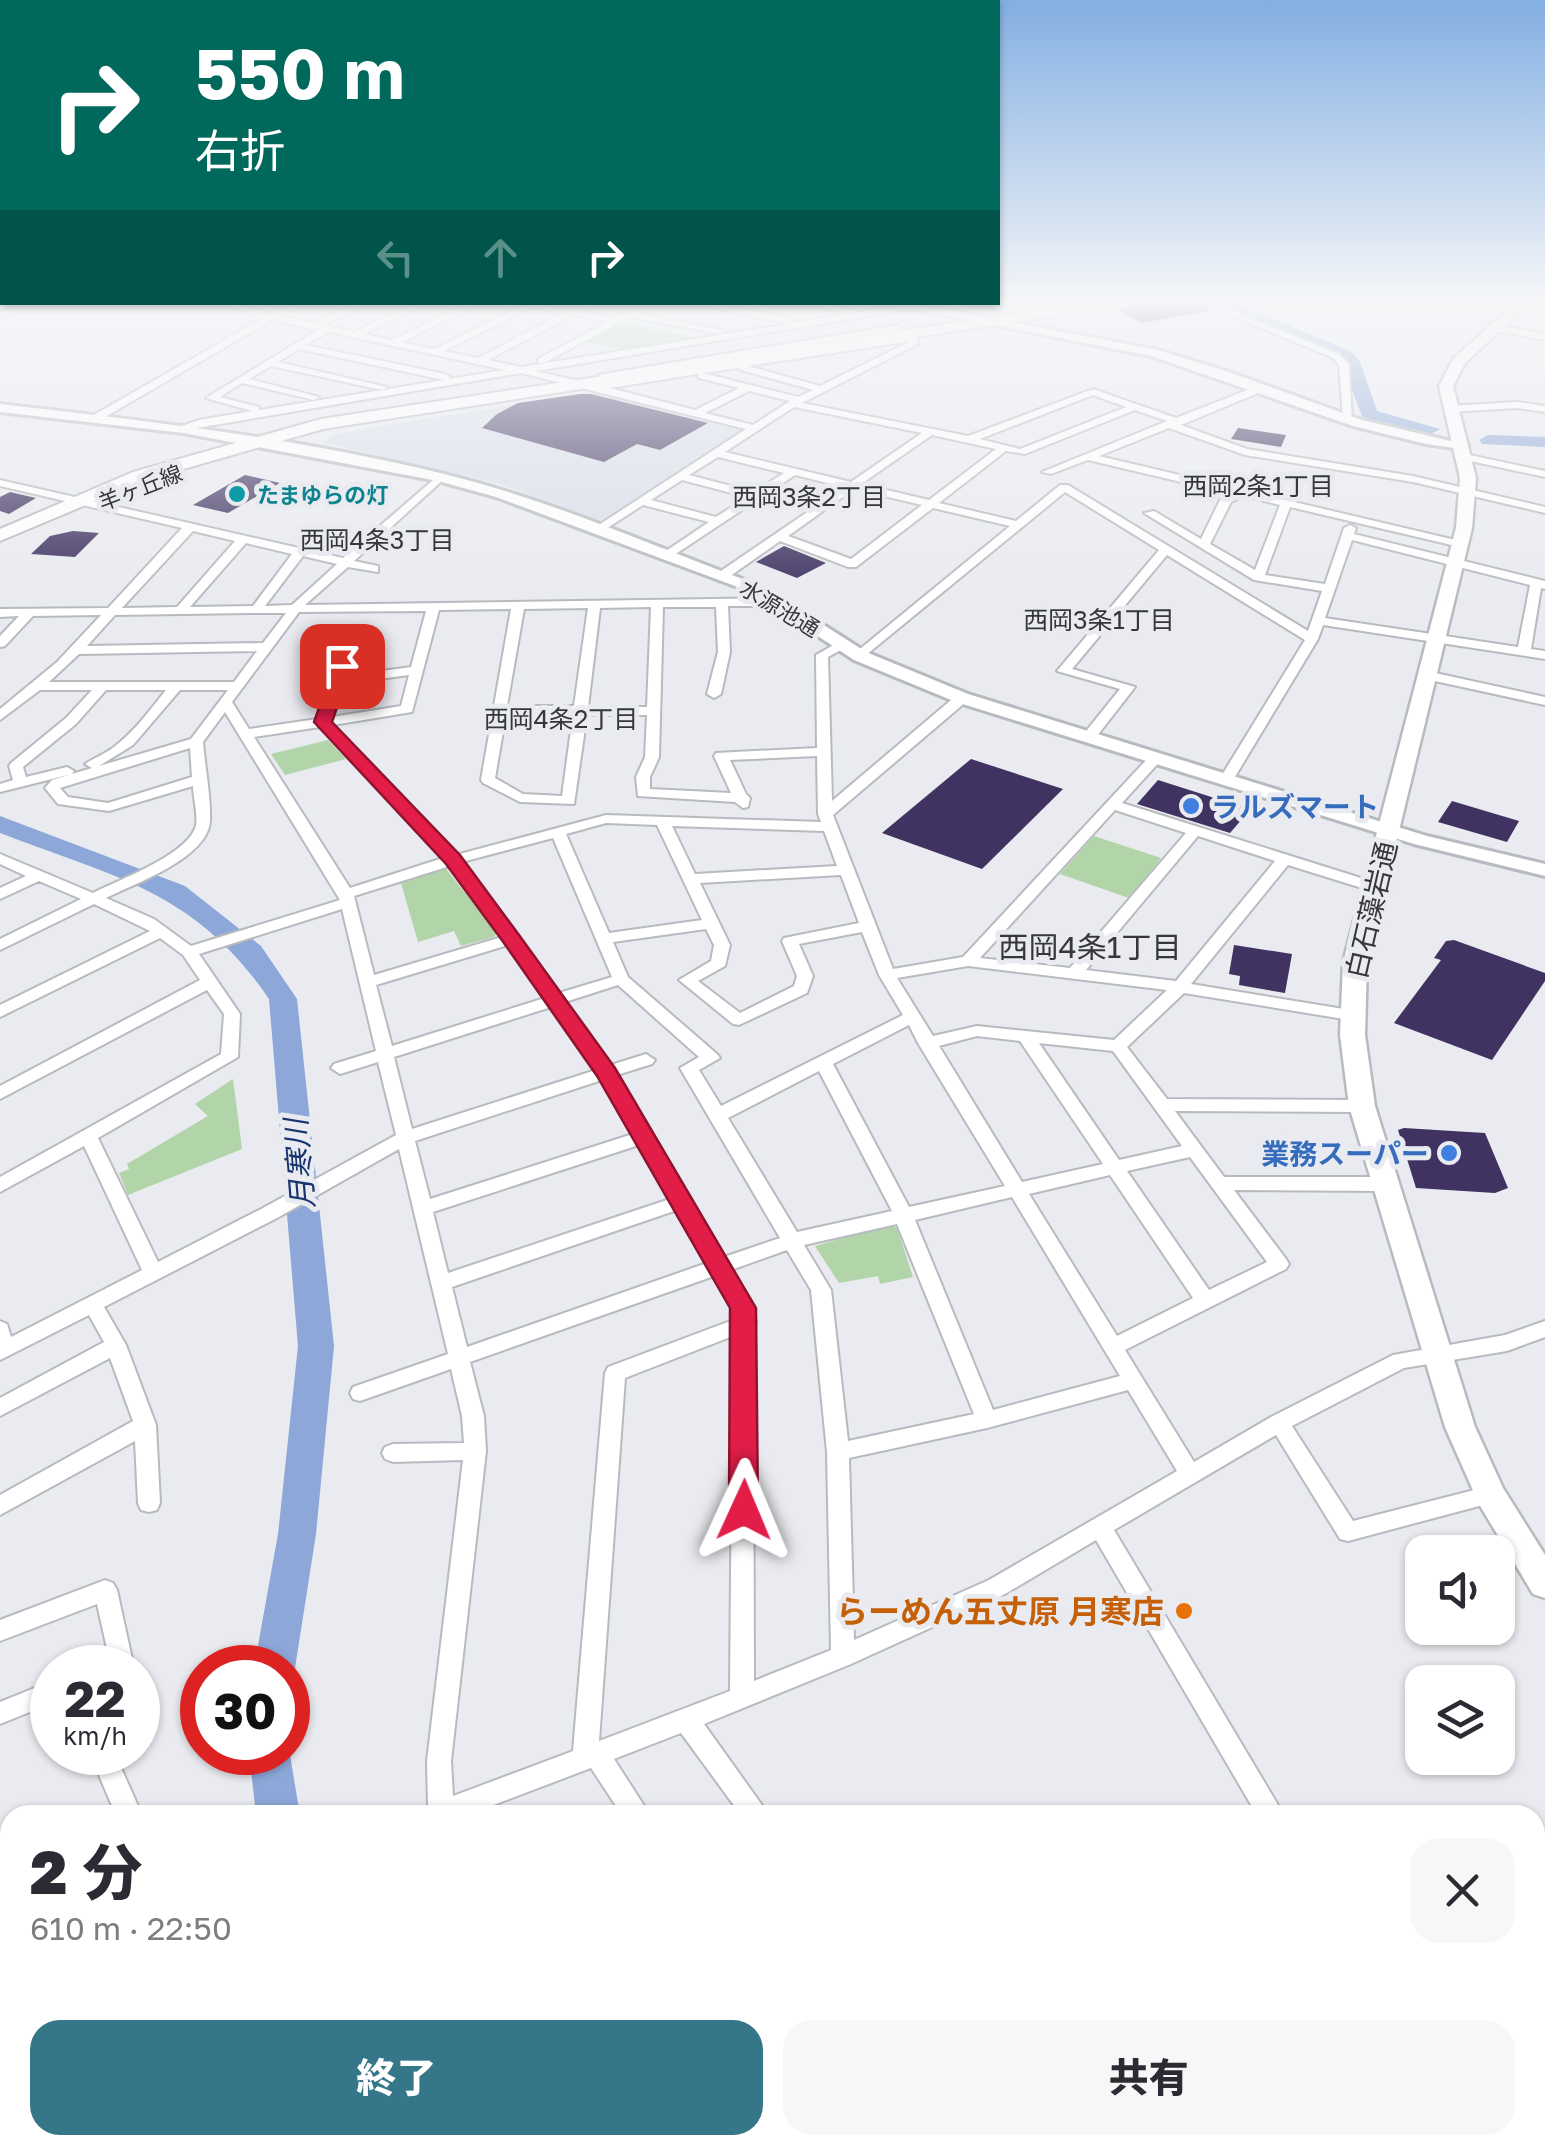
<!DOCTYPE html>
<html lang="ja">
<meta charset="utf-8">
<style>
:root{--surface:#fff;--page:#f7f7f7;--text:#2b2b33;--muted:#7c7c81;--accent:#357689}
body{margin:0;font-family:"Golos Text","Noto Sans JP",sans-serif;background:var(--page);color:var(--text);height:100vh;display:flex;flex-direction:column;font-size:38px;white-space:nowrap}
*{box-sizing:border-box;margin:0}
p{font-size:32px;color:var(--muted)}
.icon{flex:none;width:55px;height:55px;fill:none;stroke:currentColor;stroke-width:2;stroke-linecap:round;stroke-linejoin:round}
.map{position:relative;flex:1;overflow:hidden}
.side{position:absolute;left:0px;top:1805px;width:1545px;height:350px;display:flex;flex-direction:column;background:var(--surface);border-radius:30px 30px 0 0;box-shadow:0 2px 8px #0004}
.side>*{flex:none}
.hud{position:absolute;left:0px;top:0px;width:1000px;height:305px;box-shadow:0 2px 8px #0004;background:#00695c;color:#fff;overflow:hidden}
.buttons{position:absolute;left:1405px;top:1535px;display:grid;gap:20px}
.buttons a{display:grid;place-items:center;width:110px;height:110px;border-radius:20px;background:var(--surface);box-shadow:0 2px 8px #0004;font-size:50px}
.speed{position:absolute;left:30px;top:1645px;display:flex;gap:20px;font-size:50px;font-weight:700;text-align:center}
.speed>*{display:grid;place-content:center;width:130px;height:130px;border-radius:50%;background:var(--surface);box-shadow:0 2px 8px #0004;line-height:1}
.speed small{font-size:25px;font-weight:400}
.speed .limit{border:15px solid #d22;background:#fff;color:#111}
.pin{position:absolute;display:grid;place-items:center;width:85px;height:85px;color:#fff;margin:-42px;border-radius:20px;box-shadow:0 5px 15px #0006}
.me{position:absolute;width:110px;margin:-55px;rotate:1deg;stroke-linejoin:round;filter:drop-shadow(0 0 8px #0008)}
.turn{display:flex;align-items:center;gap:35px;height:210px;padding:0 30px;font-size:45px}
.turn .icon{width:130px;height:130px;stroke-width:2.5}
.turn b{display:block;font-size:70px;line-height:85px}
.lanes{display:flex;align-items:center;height:95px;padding:0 30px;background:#0003;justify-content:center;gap:50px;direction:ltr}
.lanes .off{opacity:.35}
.round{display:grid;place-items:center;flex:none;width:105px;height:105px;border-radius:30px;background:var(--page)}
.overview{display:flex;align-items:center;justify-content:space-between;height:170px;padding:0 30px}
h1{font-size:60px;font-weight:800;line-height:75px}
.primary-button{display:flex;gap:20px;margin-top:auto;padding:20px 30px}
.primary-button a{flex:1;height:115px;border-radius:30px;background:var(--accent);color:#fff;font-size:40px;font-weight:800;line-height:115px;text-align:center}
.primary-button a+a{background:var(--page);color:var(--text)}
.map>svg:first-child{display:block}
.built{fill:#d8dee9}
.green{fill:#b1d4a8}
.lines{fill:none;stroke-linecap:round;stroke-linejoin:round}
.river{fill:#8ca7d8;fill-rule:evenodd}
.building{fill:#403361}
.minor-casing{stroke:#b7babe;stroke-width:4}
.tertiary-casing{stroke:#b7babe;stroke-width:6}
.secondary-casing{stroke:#b7babe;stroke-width:5}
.primary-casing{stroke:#b7babe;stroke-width:4}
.minor{fill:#fff;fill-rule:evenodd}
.tertiary{fill:#fff;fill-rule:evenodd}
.secondary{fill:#fff;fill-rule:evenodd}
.primary{fill:#fff;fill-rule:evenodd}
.route{fill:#e11d48;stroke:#92132f;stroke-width:2.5}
.culture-dot{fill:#0f9aa8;stroke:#e9ebf0;stroke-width:4}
.shop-dot{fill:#3f7fe0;stroke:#e9ebf0;stroke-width:4}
.food-dot{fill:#e8710a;stroke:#e9ebf0;stroke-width:4}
.labels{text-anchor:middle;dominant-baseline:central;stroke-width:10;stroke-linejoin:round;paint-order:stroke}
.far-street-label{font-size:22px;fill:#363739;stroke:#e9ebf0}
.far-culture-label{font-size:22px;font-weight:bold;fill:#0d838f;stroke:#e9ebf0;text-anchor:start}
.far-neighbourhood-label{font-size:25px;fill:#363739;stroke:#e9ebf0}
.shop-label{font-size:28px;font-weight:bold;fill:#366cbe;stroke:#e9ebf0;text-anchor:start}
.street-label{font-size:28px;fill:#363739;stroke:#e9ebf0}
.neighbourhood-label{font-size:30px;fill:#363739;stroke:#e9ebf0}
.water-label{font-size:30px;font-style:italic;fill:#17346f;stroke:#e9ebf0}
.near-food-label{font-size:32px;font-weight:bold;fill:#c56008;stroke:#e9ebf0;text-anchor:end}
</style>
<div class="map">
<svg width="1545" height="2155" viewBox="0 0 1545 2155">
<rect width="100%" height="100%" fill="#e9ebf0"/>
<!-- built -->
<path class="built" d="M595,392l149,37 -143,92 -104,-38 -173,-40 10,-8 40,-8z"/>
<!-- green -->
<g class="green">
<path d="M629,324l67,14 -75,11 -37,-7 32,-17z"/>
<path d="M328,740l18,19 -61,16 -14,-21z"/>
<path d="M1094,836l67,22 -32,40 -69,-24z"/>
<path d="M446,869l51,64 -3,4 -33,9 -7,-15 -36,11 -17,-59z"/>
<path d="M233,1079l9,70 -114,46 -9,-22 10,-4 -2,-5 81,-48 -13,-12z"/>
<path d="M890,1225l7,3 16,49 -33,7 -2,-8 -39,7 -24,-37z"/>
<path d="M672,2145h147l5,10h-156z"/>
</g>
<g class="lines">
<!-- river -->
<g class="river">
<path d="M1212,302h21l119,50 8,10 17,49 63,18 -9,5 -68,-15 -23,-61z"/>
<path d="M1488,435l57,2v10l-63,-3 -3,-4z"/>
<path d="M0,816l185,70 76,60 36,53 37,347 -18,188 -21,134 -7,13v-13h-34l24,-134 20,-188 -29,-347c-73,-108 -155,-122 -269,-166z"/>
<path d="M288,1743l12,72h-44l-7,-63h39z"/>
<path d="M401,2145h50l4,10h-50z"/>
</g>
</g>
<!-- building -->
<g class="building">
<path d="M1149,302h47l15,9 -70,12 -23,-13z"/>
<path d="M580,394h11l117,29 -48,27 -23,-6 -33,18 -122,-34 15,-14 21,-11z"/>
<path d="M1238,428l48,7 -5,12 -50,-8z"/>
<path d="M245,475l35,8 -52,30 -35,-8z"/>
<path d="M10,492l26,6 -27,16 -9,-3v-14z"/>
<path d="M73,531l26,2 -24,24 -44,-3 19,-18z"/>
<path d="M784,546l42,17 -29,15 -41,-16z"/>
<path d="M971,759l92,30 -81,80 -100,-36z"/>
<path d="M1158,780l88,28 -9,10 5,1 -12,14 -93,-29z"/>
<path d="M1452,801l67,20 -12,21 -69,-20z"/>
<path d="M1454,940l91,33v8l-53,79 -98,-37 47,-63 -7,-2 12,-17z"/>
<path d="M1234,945l58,9 -7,39 -46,-8 1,-9 -11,-2z"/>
<path d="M1404,1128l81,5 23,55 -13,5 -79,-5 -18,-58z"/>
</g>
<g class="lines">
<!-- minor casing -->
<g class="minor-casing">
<g id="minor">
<path d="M19,302h12l-31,17v-7z"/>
<path d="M218,302h15l37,12 26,-12h13l-29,14 33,7 46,-21h12l-47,23 30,7 62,-30h12l-64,32 28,6 78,-38h12l-80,40 32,7 89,-44 -2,-3c15,0 40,9 51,7 10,-1 14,-7 25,-7l-15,9 32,7 29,-16h12l-17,11 87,18 -5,3 -90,-17 -86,46h-6v-4l69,-37 -33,-7 -86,45 33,7 267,-43 -100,-22h20l81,16 5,3 -3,2 116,-19 3,5 -374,62 64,15 315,-52 5,3 -4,2 2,5 -116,59 166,33 125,-47 83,29 79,-31h8v4l-82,34 66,24 166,27 132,31v6l-132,-31 -168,-27 -76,-27 -70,28 365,86v4l-4,1 -170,-40 -25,68 60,9 19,-56 6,-3 6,3 -2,6 191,47v8l-4,-1 -10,61 14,2v8l-222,-34 -5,14 -85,141 -2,3h-10l-2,-3 86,-140 -138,-85 -95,114 63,18 -42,54h-10v-6l37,-46 -63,-18 102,-121 -94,-58 -205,168 -5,-1v-6l155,-127 -77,-18 -77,59h-8l-68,-26 -54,38h-8v-6l126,-86 -49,-12 -124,82h-8v-4l46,-31 -66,-17 -42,27 -10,-2 155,-101 -225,-56 -342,58v-4l20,-7 53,-9 -46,-13 112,-68 -46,-10 -172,100h-8v-4l171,-98zM533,307l31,6 -86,45 -34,-7zM328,332l177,38 -57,9 2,-2 -5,-3 -139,-29zM911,341l-91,45 -72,-20zM299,349l145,31 -185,30v-3l-39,-10 22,-14 72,17 5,-3 -70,-18 22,-13 111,24 5,-3 -109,-25zM739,368l2,2 72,20 -15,7 -95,-24zM698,374l1,4 40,10 -44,22 -85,-22zM749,391l41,10 -37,24 -48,-12zM1093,395l33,12 -106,42 -40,-10zM794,407l128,26 -71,49 -126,-30zM1135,410l32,11 -125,51 9,2 37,-14 144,34 -12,6 -19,39 -47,-28 -10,2 110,67 68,11 -14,40 -240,-146h-8l-44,36 -77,-18 67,-52 19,3zM932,435l64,14 -67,51 -68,-16zM718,457l66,16 -30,19 -65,-17zM682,480l65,17 -31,20 -65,-17zM854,489l68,16 -71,54 -63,-23zM1244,496l36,9 -25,65 -45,-26 21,-42zM1352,540l178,45 -12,62 -193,-29z"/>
<path d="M799,302h20l34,9 -5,3z"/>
<path d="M1028,302h9l5,6 -8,2z"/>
<path d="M1199,302h11l129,52 10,10 3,57 -9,-2 -4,-54 -6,-7z"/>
<path d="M898,325l5,3 -2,2 -298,48 -5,-3z"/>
<path d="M1495,325l50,9v6l-53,-10v-4z"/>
<path d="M1517,402l28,4v6l-28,-4 -68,4 -5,-3 5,-3z"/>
<path d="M1465,454l80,17v6l-84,-18v-4z"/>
<path d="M440,474l5,3 -1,2 -90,82 24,5v6l-30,-5 -43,38 472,-7 6,4 -6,4h-49l2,46 -9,42 -7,4 -7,-4 11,-42 -2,-45h-53l-4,150 -9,20v12l81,4 -17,-37 2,-3 101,-5 -1,-93 21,-12 11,3 -20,11 4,144 125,-106h10v6l-134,114 60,154 70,-12 187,-201 5,-1 7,4 -40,44 258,81 3,3 -8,5 -87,-27 -97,119 159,26 8,5 -2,4 -6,1 -166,-27 -57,54 40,52 195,1 9,6 -9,6 -187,-1 49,66h160l7,2 2,5 -2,5 -7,2 -150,-1 52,69 3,5 -3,5 -161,81 69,112 77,-45 122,-62 112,-20 40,-14v16l-38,14 -103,17 -112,58 61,95 137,-35 8,3 3,6 -3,6 -150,40 -8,-2 -64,-104 -162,95 170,285h-27l-161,-275 -91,54 -154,70 -147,60 65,91h-28l-60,-82 -67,26 36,56h-28l-31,-47 -124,47h-45l6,-9 -1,-45 36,-301 -70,2 -8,-3 -3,-6 3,-6 8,-3 71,-1 -2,-27 -11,-47 -91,32 -7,-2 -3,-6 3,-6 95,-33 -49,-205 -122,69 -173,89 22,38 30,80 4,78 -3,7 -8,2 -8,-2 -3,-7 -3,-62 -135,74v-20l133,-74 -23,-63 -110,58v-18l104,-56 -15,-27 -89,45v-39l7,3 4,13 131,-67 -58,-124 -84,46v-15l221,-123 3,-40 -17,-24 -207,109v-13l200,-106 -17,-25 -23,-17 -160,79v-12l150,-74 -56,-27 -94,46v-11l81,-40 -42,-18 -39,18v-11l26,-12 -26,-12v-10l93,39c25,-13 97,-39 103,-68 2,-11 -3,-28 -3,-39l-84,25 -51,-7 -13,-16 7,-8 40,-12 -7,-4c9,-6 20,-10 29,-17 21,-16 36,-37 52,-57h-60l-30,34 -53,43 3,10 41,-10 7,4 -2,3 -72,18v-8l13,-4 -4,-14 2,-3 55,-45 26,-28h-52l-40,30v-11l57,-47 44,-47 -68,1 -28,30 -5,1v-11l19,-20 -19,1v-8l108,-1 74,-80 -182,-42v-6l343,78zM193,531l42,10 -58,66 -55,1zM246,543l46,11 -39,52 -63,1zM303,556l34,8 -45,41 -27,1zM651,607l-4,100h-59l12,-99zM588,608l-14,98h-67l17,-97zM511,609l-30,171 2,3 37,19 54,2 13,-89h60l-2,42 -9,20 2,19 97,6 8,6 5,-1 2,-9 -4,-4 -16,-34 87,-4 1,58 3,8 -215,-7 -150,40 -123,-130 79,-13 27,-102zM426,611l-15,56 -66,9 3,-10 -6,-4 -5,1 -20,56 -68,10 -17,-27 67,-90zM250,613h36l-23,30 -176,3 28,-31zM257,651l-23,31h-185l30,-28zM409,675l-8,31 -69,11 10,-33zM180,690h48l-37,49 -92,27 34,-21zM225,712l115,188 -149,46 -37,-27 -48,-21c28,-14 102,-40 104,-77 1,-25 -5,-53 -7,-79zM506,714l67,1 -11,81 -39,-2 -28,-16zM320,727l123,131 -93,30 -96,-151zM190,748l2,29 -84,26 -40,-6 -8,-9zM1115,810l71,23 -116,135 -90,-10zM606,823l51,2 45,95 -93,13 -43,-99zM672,826l152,5 13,35 -142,8zM1198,836l77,25 -99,120 -90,-11zM553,838l59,139 -53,16 -97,-131zM450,866l52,71 -128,38 -20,-79zM841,875l18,48 -75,15 -2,3 15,35 -3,10 -54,27 -42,-32 27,-15 5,-21 -30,-62zM342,909l34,142 -42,13 -3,4 9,6 38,-12 18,73 -133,73 -105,54 -60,-124 140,-81 2,-43 -41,-60zM706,929l8,16 -3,16 -32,19 54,44 6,1 68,-32 6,-17 -14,-32 63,-12 17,43 24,40 -182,91 -22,-36 21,-12 -3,-4 -89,-77 -15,-35zM508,945l37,53 -153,48 -16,-61zM968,966l199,24 -53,50 -137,-14 -44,10 -36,-58zM618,985l81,72 -19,11 100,170 -56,19 -107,-182 35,-11 3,-4 -9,-6 -35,11 -46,-63zM551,1007l45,63 -184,59 -18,-72zM909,1025l9,18 87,143 -96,21 -76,-143zM977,1036l43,5 83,123 -81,18 -83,-136zM1039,1043l74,8 69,95 -63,14zM819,1071l73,140 -95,21 -69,-114zM602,1080l31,54 -203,65 -15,-58zM639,1145l31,54 -222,74 -15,-61zM1190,1157l77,105 -58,28 -82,-119zM1110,1175l83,123 -76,38 -88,-142zM1012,1197l108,179 -127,34 -78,-190zM677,1210l30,53 -240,84 -15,-60zM897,1224l77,190 -126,27 -17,-151 -27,-45zM787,1250l24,40 16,162 4,198 -77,31 -1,-353 3,-5 -3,-15 -22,-38zM714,1276l19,32v12l-125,47 -3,6 -32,378 -120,45 -2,-35 35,-310 -2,-35 -14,-54zM733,1336l-3,355 -131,50 26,-363zM1128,1390l49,81 -188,109 -135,60 -5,-182 138,-30z"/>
<path d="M1426,671l119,26v8l-124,-27 -2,-3z"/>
<path d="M105,1580l8,3 4,7 17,78h-27l3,-6 -13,-58 -97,37v-21z"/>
<path d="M52,1681v22l-52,21v-22z"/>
<path d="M89,1752h25l28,63h-26z"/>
<path d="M10,1919v26l-10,4v-26z"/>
<path d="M10,2100v28l-10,4v-28z"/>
<path d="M244,2145h45l-5,10h-44z"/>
<path d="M337,2145h30l4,10h-30z"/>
<path d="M611,2145h40l-5,10h-36z"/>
<path d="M821,2145h30l4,10h-30z"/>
<path d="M953,2145h31l4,10h-30z"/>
<path d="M1234,2145h46l-5,10h-45z"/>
<path d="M1452,2145h32l4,10h-31z"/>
</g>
</g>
<!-- tertiary casing -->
<g class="tertiary-casing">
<g id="tertiary">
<path d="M878,302h27l253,48 71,22 133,48 106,25 -7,4 -35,-5 -73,-18 -202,-70z"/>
<path d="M0,404c148,17 299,34 444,70 103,25 202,69 301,106l38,19 83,53 102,42 459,142 118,28v12l-131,-32 -458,-142 -102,-42 -83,-55 -36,-19 -239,-89 -58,-16 -255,-48 -183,-21z"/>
</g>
</g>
<!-- secondary casing -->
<g class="secondary-casing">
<path id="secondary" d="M1517,302h13l-65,61 -12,23 23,92 -4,50 -105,435 -2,72 10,71 100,321 28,61 42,67v43l-12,-4 -54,-90 -34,-77 -96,-321 -9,-71 3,-72 113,-435 4,-50 -21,-92 15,-28z"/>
</g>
<!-- primary casing -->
<g class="primary-casing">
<path id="primary" d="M1091,302h33l-7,4 -794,123 -178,51 -145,61v-12l133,-57 188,-53z"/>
</g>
<!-- minor -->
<use href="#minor" class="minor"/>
<!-- tertiary -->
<use href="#tertiary" class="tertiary"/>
<!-- secondary -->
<use href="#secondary" class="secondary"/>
<!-- primary -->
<use href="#primary" class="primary"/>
</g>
<!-- sky -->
<linearGradient id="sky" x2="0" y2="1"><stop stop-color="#83afe2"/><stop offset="0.5" stop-color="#f5f6f8"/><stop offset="1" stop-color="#f5f6f8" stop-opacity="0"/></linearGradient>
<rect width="1545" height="603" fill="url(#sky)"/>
<!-- route -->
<path class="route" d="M342,661l9,5 -19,56 128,133 59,80 96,133 141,240 2,202 -4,9 -10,3 -11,-3 -4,-9 1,-202 -133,-232 -93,-133 -58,-79 -132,-142 20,-56z"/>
<!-- markers -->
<circle class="culture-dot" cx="237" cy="494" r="10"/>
<g class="shop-dot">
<circle cx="1191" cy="806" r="10"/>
<circle cx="1449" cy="1153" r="10"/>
</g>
<circle class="food-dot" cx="1184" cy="1611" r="10"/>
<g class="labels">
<!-- far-street labels -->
<g class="far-street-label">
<text transform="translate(140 487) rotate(-21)">羊ヶ丘線</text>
<text transform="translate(780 608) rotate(31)">水源池通</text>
</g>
<!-- far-culture labels -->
<g class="far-culture-label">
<text x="257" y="494">たまゆらの灯</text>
</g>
<!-- far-neighbourhood labels -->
<g class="far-neighbourhood-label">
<text x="1258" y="485">西岡2条1丁目</text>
<text x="809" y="496">西岡3条2丁目</text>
<text x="377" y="539">西岡4条3丁目</text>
<text x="1099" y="619">西岡3条1丁目</text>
<text x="561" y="718">西岡4条2丁目</text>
</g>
<!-- shop labels -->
<g class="shop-label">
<text x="1211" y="806">ラルズマート</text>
<text x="1429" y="1153" text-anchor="end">業務スーパー</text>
</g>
<!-- street labels -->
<g class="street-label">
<text transform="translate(1371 910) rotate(-77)">白石藻岩通</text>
</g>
<!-- neighbourhood labels -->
<g class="neighbourhood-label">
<text x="1090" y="947">西岡4条1丁目</text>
</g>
<!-- water labels -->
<g class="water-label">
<text transform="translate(299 1164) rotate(-95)">月寒川</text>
</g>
<!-- near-food labels -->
<g class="near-food-label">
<text x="1164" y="1611">らーめん五丈原 月寒店</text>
</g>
</g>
</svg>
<div class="buttons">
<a><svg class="icon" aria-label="sound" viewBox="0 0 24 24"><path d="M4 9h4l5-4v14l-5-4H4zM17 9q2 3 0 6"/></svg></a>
<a><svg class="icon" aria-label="layers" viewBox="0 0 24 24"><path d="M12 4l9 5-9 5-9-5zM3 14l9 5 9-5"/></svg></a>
</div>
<div class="speed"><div>22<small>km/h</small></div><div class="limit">30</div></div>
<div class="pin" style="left:342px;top:666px;background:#d93025"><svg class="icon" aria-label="arrive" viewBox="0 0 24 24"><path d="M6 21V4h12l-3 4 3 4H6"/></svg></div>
<svg class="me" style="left:744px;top:1510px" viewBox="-20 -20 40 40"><path d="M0-17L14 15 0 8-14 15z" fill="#e11d48" stroke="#fff" stroke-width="4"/></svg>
<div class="hud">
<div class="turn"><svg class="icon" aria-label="right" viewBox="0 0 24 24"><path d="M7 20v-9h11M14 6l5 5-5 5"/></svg><div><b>550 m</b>右折</div></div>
<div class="lanes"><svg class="icon off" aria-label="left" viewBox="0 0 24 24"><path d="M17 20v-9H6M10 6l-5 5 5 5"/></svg><svg class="icon off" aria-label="ahead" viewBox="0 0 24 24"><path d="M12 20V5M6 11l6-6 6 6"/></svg><svg class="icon" aria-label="right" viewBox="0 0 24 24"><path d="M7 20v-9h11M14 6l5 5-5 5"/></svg></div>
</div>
<section class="side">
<div class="overview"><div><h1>2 分</h1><p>610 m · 22:50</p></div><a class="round"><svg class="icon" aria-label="close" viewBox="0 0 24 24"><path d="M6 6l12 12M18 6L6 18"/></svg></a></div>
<div class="primary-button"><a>終了</a><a>共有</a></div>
</section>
</div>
